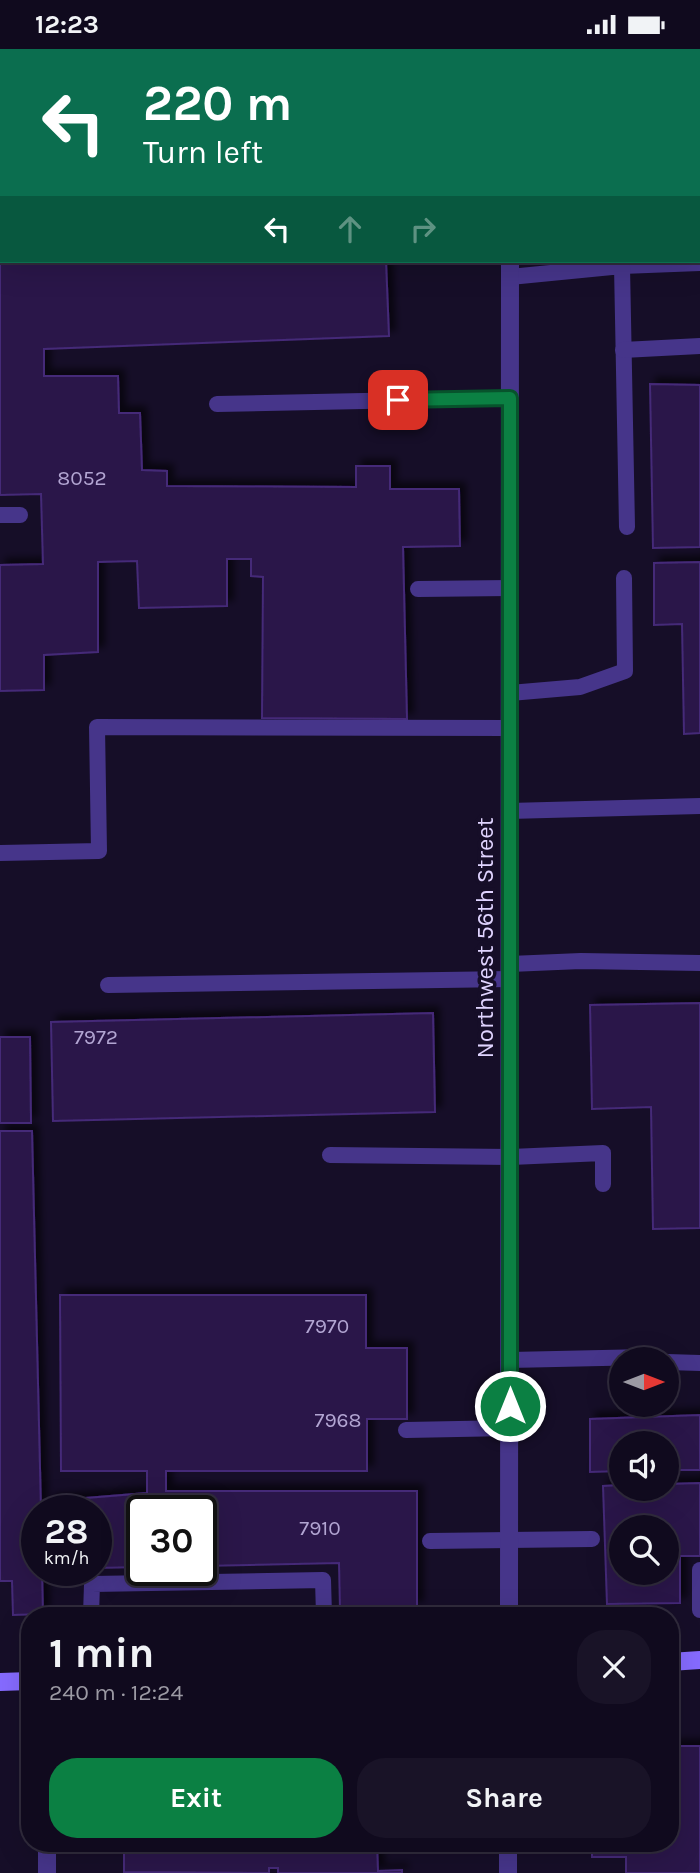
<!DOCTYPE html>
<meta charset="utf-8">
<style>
:root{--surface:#100a1e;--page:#191327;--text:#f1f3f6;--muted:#9c9aa4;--line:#302b3c;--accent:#0b8043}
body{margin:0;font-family:Karla,sans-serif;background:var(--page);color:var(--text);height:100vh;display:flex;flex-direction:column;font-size:26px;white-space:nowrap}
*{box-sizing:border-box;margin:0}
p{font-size:23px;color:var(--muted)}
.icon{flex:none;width:38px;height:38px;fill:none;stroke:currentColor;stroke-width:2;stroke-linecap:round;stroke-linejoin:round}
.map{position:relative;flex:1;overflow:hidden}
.drawer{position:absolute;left:21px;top:1558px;width:658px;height:245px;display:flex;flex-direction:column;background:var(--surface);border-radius:28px;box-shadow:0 7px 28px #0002,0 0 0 2px var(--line)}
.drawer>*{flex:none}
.guide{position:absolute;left:0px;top:0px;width:700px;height:214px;box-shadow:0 7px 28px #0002,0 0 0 2px var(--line);background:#0b6e4f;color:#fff;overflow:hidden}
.needle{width:46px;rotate:90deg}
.tools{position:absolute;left:609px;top:1298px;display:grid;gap:14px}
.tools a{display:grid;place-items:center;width:70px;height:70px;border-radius:50%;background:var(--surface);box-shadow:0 7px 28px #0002,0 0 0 2px var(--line);font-size:35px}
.speed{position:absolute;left:21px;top:1446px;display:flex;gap:14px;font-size:35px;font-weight:700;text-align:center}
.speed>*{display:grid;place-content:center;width:91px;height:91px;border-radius:50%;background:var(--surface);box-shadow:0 7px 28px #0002,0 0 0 2px var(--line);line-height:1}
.speed small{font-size:18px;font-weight:400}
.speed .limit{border:4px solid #111;border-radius:10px;background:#fff;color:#111}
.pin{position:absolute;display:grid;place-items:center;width:60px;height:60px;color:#fff;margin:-30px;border-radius:14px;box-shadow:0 4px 10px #0006}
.me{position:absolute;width:77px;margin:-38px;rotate:0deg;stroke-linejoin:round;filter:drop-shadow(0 0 5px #0008)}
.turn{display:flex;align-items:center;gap:24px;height:147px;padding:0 28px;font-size:32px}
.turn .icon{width:91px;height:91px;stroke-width:2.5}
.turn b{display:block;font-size:49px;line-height:60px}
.lanes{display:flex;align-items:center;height:66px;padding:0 28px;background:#0003;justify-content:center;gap:35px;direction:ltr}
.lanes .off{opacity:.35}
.round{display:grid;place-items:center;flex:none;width:74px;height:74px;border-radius:28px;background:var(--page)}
.overview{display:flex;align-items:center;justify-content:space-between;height:119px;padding:0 28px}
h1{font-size:42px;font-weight:700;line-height:52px}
.button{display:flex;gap:14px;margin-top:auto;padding:14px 28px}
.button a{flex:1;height:80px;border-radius:28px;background:var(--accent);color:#fff;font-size:28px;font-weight:700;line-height:80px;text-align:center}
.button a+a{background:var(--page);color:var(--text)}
.status{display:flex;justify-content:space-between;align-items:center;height:49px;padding:0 35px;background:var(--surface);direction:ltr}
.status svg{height:19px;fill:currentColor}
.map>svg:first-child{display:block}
.building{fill:#2a184a;stroke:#452978;stroke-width:2;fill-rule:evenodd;filter:url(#shadow)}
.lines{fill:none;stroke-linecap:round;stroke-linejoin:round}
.service{stroke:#46358a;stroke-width:16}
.minor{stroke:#46358a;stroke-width:18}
.secondary{stroke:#866bff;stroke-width:18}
.route-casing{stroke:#07532c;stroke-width:18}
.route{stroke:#0b8043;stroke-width:12}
.labels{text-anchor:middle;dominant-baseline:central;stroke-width:7;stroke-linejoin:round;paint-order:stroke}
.number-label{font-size:21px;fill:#b2a5d2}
.street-label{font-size:24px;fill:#e0d4ff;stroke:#160e28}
</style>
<div class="status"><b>12:23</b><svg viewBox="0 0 49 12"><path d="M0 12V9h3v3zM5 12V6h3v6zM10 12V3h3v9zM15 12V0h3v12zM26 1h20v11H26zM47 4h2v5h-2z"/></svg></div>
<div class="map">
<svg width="700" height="1824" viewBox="0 0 700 1824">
<defs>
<filter id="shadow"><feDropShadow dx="6" dy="-6" stdDeviation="3.5" flood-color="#0009"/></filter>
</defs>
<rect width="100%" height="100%" fill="#160e28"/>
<!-- building -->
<g class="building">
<path d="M0,0h432v2h-430v210h384l3,75 -345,13v27h74l1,37h21l2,57 25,1v15l189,1v-21h34v23h69l1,57 -57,1 4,172 -145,-1 1,-141 -12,-1v-17h-24v47l-88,2 -2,-47 -39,1v90l-54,3v35l-44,1v-126l43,-1 -2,-70 -41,1z"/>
<path d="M670,0h30v38h-2v-36z"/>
<path d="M650,335l50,1v162l-47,1z"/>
<path d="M700,513v171l-16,1 -2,-110 -28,1v-62z"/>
<path d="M700,954v225l-47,1 -2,-122 -59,2 -2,-104z"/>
<path d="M433,964l2,99 -382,9 -2,-99z"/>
<path d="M0,988h30l1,86h-31z"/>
<path d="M0,1082h32l9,379h-4v60h5l1,44 -30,1 -1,-34h-12z"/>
<path d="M60,1246h306v53h41v71h-40v52h-201v20h251v116l-77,2 -1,-46 -138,3v-56h-59v57l-46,1v-58h-47v-9l98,-8v-22h-86z"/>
<path d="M700,1366v55h-33v-26h-46v27l-31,1v-53z"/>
<path d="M700,1434v73h-20v47l-73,1 -4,-118 18,-1v4h46v-5zM621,1479h46v45h-46z"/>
<path d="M670,1697h30v127h-74v-16h-34v-14h78z"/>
<path d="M124,1794h253l1,28 24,-1v3h-124v-5h-9v5l-145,-1z"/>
</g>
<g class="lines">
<!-- service -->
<g class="service">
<path d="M616,0v2"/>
<path d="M698,80h2"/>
<path d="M622,217l78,-3"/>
<path d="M510,228l112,-11 5,261"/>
<path d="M623,301l77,-4"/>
<path d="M217,355l293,-6"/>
<path d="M0,466h20"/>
<path d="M418,540l92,-1"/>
<path d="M510,644l70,-6 45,-16 -1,-93"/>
<path d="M509,762l191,-5"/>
<path d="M0,804l99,-2 -2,-124 413,1"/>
<path d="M510,915l71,-3 119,2"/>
<path d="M108,936l402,-6"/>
<path d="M330,1106l181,2 92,-4v31"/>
<path d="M510,1311l138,-3 10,3"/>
<path d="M667,1313l33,1"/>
<path d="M406,1381l104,-2"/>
<path d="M430,1492l162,-2"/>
<path d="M700,1521v40"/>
<path d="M91,1566l1,-31 231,-4 1,35"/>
</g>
<!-- minor -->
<g class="minor">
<path d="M508,0v2"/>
<path d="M509,1566l1,-1354"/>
<path d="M47,1824v-30"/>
<path d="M508,1824v-30"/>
</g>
<!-- secondary -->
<g class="secondary">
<path d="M670,1613l30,-2"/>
<path d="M0,1633l30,-1"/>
</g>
</g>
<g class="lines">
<!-- route casing -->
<g class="route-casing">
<path id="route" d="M398,351l112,-2v1008"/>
</g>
<!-- route -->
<use href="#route" class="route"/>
</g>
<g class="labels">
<!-- number labels -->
<g class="number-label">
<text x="82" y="429">8052</text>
<text x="96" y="988">7972</text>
<text x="327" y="1277">7970</text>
<text x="338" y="1371">7968</text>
<text x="320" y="1479">7910</text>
</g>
<!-- street labels -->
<g class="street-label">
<text transform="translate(485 889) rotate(-90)">Northwest 56th Street</text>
</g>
</g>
</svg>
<div class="tools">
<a><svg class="needle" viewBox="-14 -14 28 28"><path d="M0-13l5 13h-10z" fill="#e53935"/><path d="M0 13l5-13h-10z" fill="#9c9aa4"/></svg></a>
<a><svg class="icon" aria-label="sound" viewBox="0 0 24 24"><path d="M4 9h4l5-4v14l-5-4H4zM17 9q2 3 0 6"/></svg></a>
<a><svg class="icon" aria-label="search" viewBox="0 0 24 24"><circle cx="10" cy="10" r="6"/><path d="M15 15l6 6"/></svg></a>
</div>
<div class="speed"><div>28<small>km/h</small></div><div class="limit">30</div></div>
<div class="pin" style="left:398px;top:351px;background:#d93025"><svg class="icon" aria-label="arrive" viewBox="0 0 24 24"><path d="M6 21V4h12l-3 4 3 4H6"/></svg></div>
<svg class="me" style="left:510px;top:1357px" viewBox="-20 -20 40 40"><circle r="17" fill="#0b8043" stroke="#fff" stroke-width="3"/><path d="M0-11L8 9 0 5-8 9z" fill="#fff"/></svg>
<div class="guide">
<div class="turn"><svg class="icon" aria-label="left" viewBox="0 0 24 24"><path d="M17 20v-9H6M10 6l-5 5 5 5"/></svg><div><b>220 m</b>Turn left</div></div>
<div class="lanes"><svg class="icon" aria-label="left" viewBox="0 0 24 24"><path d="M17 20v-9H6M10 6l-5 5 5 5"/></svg><svg class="icon off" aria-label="ahead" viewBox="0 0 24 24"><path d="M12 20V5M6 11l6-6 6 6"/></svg><svg class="icon off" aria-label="right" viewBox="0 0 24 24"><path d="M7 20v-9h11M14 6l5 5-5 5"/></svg></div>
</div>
<section class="drawer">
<div class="overview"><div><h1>1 min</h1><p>240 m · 12:24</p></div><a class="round"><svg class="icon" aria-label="close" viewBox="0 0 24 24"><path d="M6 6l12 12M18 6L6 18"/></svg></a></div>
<div class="button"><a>Exit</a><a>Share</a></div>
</section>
</div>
